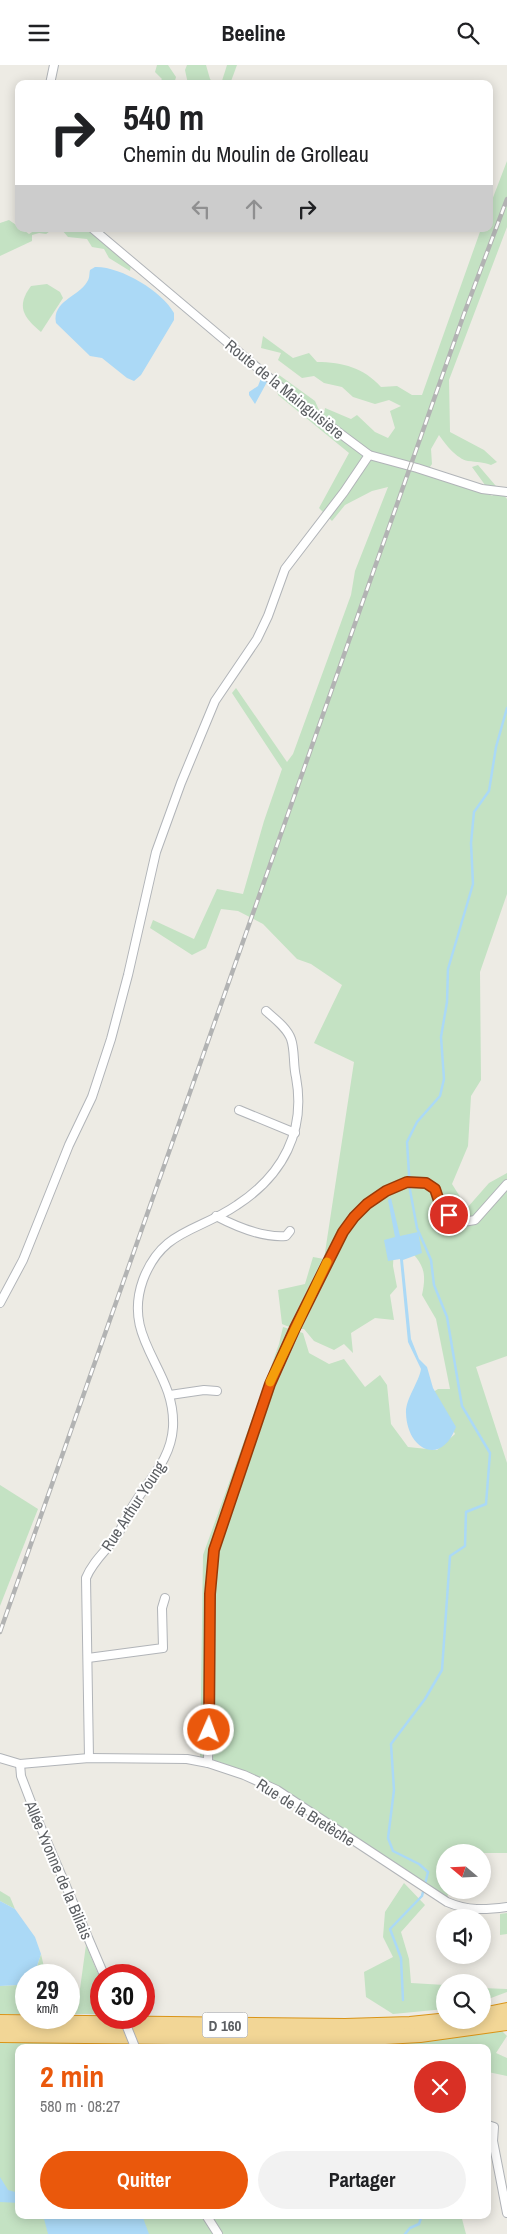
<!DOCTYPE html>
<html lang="fr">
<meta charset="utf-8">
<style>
:root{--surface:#fff;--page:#f2f2f2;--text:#202124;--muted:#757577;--accent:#ea580c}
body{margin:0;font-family:"Archivo Narrow",sans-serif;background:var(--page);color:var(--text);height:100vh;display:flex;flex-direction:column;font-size:19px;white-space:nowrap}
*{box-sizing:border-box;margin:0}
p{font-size:16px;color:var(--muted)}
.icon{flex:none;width:28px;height:28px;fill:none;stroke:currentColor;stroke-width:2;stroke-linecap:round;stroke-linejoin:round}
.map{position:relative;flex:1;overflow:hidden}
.details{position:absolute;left:15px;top:1979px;width:476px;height:175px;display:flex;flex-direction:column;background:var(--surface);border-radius:10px;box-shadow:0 2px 12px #0003}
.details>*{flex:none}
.banner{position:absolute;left:15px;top:15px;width:478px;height:152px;border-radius:10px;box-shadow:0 2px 12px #0003;background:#fff;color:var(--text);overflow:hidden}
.needle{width:32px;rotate:289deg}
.controls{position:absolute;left:436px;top:1779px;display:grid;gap:10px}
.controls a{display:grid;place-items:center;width:55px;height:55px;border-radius:50%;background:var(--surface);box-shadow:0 2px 12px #0003;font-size:25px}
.speed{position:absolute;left:15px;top:1899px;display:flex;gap:10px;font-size:25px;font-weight:700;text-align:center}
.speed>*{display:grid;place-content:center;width:65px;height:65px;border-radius:50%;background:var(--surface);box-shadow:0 2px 12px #0003;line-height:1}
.speed small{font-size:12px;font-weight:400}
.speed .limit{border:8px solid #d22;background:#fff;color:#111}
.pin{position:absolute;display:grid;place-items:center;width:42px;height:42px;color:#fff;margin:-21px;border:2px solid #fff;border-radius:50%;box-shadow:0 1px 5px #0007}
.me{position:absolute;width:55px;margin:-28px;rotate:2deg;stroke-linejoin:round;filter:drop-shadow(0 0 4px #0008)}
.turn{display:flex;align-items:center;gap:18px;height:105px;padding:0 25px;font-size:22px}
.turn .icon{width:65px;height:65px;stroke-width:2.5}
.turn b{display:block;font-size:35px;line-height:42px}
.lanes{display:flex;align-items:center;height:48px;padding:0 25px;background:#0003;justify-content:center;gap:25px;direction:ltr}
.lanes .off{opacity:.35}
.round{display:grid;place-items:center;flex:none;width:52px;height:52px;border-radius:26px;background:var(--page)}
.headline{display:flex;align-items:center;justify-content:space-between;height:85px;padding:0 25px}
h1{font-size:30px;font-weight:700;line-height:38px;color:var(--accent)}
.action{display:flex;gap:10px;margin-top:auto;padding:10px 25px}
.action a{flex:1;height:58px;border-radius:30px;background:var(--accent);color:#fff;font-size:20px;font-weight:700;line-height:58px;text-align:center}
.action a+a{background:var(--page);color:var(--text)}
header{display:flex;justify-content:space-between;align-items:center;height:65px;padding:0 25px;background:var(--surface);font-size:22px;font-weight:700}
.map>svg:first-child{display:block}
.green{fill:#c4e2c3}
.water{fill:#abd9f6}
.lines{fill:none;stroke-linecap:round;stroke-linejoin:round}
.stream{stroke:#abd9f6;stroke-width:2.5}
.street-casing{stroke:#b1b4b8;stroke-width:10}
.highway-casing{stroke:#da9417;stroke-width:16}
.street{stroke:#fff;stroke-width:8}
.highway{stroke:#f2d696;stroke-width:14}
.rail-casing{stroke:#b2b3b3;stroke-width:4.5}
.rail{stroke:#fff;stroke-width:2.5;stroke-dasharray:8;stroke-linecap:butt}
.street-bridge-casing{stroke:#b1b4b8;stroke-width:10;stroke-linecap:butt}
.street-bridge{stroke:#fff;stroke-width:8}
.route-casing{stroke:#983908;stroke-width:12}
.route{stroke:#ea580c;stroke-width:9}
.slow{stroke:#f59e0b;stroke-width:9}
.labels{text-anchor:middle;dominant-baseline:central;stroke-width:4;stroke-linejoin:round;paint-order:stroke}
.shield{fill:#fff;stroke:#8d8f92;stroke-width:1}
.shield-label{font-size:15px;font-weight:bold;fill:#5c5f63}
.street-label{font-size:16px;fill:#5c5f63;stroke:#fff}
</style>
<header><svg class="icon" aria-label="menu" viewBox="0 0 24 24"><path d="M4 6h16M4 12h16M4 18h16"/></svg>Beeline<svg class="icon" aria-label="search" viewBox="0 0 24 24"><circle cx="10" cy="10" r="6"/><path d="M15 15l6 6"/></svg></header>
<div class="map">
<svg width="507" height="2169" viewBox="0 0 507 2169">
<rect width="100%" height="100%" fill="#edebe4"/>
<!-- green -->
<g class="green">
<path d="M157,0h11l8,12 -2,7h-16l4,-5 -7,-7z"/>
<path d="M187,0h19l4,14 5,5h-27l-3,-14z"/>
<path d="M227,0h10l-7,19h-9z"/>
<path d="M507,96v66l-58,153 1,52 34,18 13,12 -6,3c-8,-3 -14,-3 -23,-4 -11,-2 -23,-17 -29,-26l-8,14 1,15 -7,10 68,22 -21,-29 6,-2 29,34v395l-27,78 1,108 -10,16 -3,50 -16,38 15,24 22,-25 18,-10v183l-31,11 31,96v390h-62v37h3l-1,17 -66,-47 -116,-71 -65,-29 3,-205 76,-211 4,-17 20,6 6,20 20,11 15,-5 21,28 15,-12 7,10 4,39 17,23 29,3 18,-16 -15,-29 -10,-11 8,-5h12l-14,-70 -14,-24c6,-27 -1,-34 -20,-52l-8,1 -1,22 4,21 -7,8 4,25 -19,-2 -24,15 2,20 -9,-9 -10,6 -20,-9 -10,-12h-10l-12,-5 -4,-34 27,-6 8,-27 11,2 30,-197 -40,-19 28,-58 -31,-21 -14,-5 -34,-35 -25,-13 -17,-2 -15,39 -14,7 -42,-27 3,-8 41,19 23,-50 26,5 21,-73 18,-52 -50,-76 4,-5 51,74 6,-8 58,-159 4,-24 33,-84 -16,4 -27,14 -13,16 -13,-13 30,-55 -71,-58 -3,-23 40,29 4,9 5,4 1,-6 26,11 6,-4 18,17 13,6 7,-10 -5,-17 11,-5 -12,-6 -14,4 -22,-7 -11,-10 -18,-4 -10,-7 -12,2 -24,-18 3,-7 -20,-5 2,-12 30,22 16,-5 8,9c26,0 47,6 64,25l16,-1 15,9h10l59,-166h8v-21z"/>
<path d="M9,155l20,14 8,-5h16l-7,5 -7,-1 -7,2v6l-32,15v-33z"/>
<path d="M56,164h31l44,36 -1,6 -21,-13 -5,-9 -12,-2 -5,-8 -19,-2 -6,-7z"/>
<path d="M47,219l13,8 3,6 -22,34c-18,-15 -25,-26 -10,-46z"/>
<path d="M0,1420l38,24 -38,97z"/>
<path d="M404,1818l21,22 -24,27 8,27 2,24 34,2v24l-52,5 -27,-17 -2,-25 29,-15 -10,-20 2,-25z"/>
<path d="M0,1826l10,6 5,12 -15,-8z"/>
<path d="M507,1848v21l-7,1v-21z"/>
<path d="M86,1880l15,36v33h-32v-17l10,-1z"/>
<path d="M41,1889l3,13 -1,8h-9z"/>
<path d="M26,1915v34h-26v-28l18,-1z"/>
<path d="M482,1923l25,1v3l-24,9z"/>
<path d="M500,1964l7,7 -11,17 11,5v18l-19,-4v-25h-469v168h442l5,19h-466v-194l287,6 108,-1z"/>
</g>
<!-- water -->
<g class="water">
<path d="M95,202c25,-1 67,24 79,46v7l-33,55 -7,6 -7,-3 -25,-20 -12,-2 -34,-33c-4,-22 22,-26 31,-41 3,-4 2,-8 3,-12z"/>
<path d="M263,308l4,9 -12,22 -6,-9v-3l9,-6z"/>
<path d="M391,1133l9,38 18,-4 4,21 -19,7 8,79 8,20 8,8 6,21 23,39c-15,40 -49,23 -50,-14 -1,-13 13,-31 15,-44l-13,-27 -8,-83 -12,2 -4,-21 11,-3 -7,-37z"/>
<path d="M0,1836l15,8 20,28 6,17 -7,21h-8v5l-8,5 -18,1z"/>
<path d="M0,2112l8,13 11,3v10l-19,-1z"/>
<path d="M43,2150h99l7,19h-101z"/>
</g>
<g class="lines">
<!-- stream -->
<g class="stream">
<path d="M403,1935l-2,-42 -11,-29 32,-33 6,-24 -9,-8 -26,-13 -5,-13 6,-48 -3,-46 34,-45 17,-29 8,-114 15,-10 1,-34 20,-8 4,-51 -28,-47 -15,-89 -13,-32 -3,-25 -14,-32 -7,-38 -3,-48 10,-20 23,-26 4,-17 -3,-42 6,-35 1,-33 25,-85 -2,-41 3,-31 15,-21 7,-44 11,-39"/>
<path d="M405,2169l5,-6 9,-4 3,-9"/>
</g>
<!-- street casing -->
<g class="street-casing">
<g id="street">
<path d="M50,19l4,-19"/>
<path d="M93,164l205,173 71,53 48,13 65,21 25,3"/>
<path d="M239,1045l56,23"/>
<path d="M216,1151c21,11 47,22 70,20l4,-5"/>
<path d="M0,1238l23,-43 46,-115 23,-48 19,-58 17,-64 28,-123 25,-69 34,-82 42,-62 11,-23 17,-47 59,-77 25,-37"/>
<path d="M170,1330l34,-5 13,1"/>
<path d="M88,1593l75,-10 -1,-40 3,-10"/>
<path d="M0,1693l20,6 69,-6 98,1 21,4 36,12 33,15 170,112c21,9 38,8 60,5"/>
<path d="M89,1693l-3,-180c7,-17 20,-27 31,-42 5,-9 9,-18 14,-27 16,-28 40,-48 42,-82 3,-58 -52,-86 -30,-147 19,-51 55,-48 94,-75 46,-30 69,-74 59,-128 -3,-12 -1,-27 -5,-38 -4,-11 -16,-20 -25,-28"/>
<path d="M208,1698l2,-169 4,-44 56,-166 61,-131 22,-36 14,-13 19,-13 21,-9 19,1 9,6 4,12 10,14 14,7 12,-2 32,-36"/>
<path d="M20,1699l1,12 18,47 65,152"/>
<path d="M488,2060l6,2 -1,14 14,72"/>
<path d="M206,2150l12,19"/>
</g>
</g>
<!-- highway casing -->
<g class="highway-casing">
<g id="highway">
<path d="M482,1950l25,-5"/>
<path d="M0,1957l345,4 65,-2 39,-4"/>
<path d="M0,1970l350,4 70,-4 87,-12"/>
</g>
</g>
<!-- street -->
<use href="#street" class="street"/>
<!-- highway -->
<use href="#highway" class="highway"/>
<!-- rail casing -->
<g class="rail-casing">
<path id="rail" d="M0,1567l464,-1318 43,-115"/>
</g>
<!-- rail -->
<use href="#rail" class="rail"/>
<!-- street-bridge casing -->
<g class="street-bridge-casing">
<path id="street-bridge" d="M123,1952l12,30"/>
</g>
<!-- street-bridge -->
<use href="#street-bridge" class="street-bridge"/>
</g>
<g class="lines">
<!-- route casing -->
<g class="route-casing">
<path id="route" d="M209,1665l1,-136 4,-44 56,-166 25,-56 48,-96 11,-15 13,-13 19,-13 21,-9 19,1 9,6 4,12 10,14"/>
</g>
<!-- route -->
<use href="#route" class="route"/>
<!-- slow -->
<path class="slow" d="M270,1317l57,-120"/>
</g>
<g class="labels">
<!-- shield labels -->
<rect class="shield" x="202.5" y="1947.5" width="45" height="25" rx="4"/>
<g class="shield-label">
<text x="225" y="1960">D 160</text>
</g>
<!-- street labels -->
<g class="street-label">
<text transform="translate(285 324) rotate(39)">Route de la Mainguisière</text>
<text transform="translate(133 1441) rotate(-57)">Rue Arthur Young</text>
<text transform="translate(306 1747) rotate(32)">Rue de la Bretèche</text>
<text transform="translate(59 1805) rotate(67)">Allée Yvonne de la Biliais</text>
</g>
</g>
</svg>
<div class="controls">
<a><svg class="needle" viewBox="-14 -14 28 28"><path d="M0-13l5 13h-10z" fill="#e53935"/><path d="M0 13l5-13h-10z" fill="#757577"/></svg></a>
<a><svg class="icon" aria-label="sound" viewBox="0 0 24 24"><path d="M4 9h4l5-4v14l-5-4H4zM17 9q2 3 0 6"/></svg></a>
<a><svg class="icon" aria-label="search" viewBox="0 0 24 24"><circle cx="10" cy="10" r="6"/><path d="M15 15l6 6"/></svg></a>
</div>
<div class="speed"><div>29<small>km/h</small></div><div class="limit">30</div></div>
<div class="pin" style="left:449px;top:1150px;background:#d93025"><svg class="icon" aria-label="arrive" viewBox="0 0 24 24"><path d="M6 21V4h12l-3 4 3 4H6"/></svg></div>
<svg class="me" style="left:209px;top:1665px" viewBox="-20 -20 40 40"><circle r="17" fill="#ea580c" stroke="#fff" stroke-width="3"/><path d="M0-11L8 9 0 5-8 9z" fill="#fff"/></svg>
<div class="banner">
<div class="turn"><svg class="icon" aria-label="right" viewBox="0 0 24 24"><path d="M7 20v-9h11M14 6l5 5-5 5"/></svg><div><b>540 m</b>Chemin du Moulin de Grolleau</div></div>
<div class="lanes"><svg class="icon off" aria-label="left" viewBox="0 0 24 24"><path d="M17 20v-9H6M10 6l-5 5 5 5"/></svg><svg class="icon off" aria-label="ahead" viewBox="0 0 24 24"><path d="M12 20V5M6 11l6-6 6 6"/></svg><svg class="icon" aria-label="right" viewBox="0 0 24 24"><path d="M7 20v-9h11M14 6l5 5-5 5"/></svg></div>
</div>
<section class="details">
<div class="headline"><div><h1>2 min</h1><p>580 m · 08:27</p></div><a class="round" style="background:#d93025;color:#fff"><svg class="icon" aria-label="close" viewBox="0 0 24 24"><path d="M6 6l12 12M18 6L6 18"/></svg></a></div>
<div class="action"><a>Quitter</a><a>Partager</a></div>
</section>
</div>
